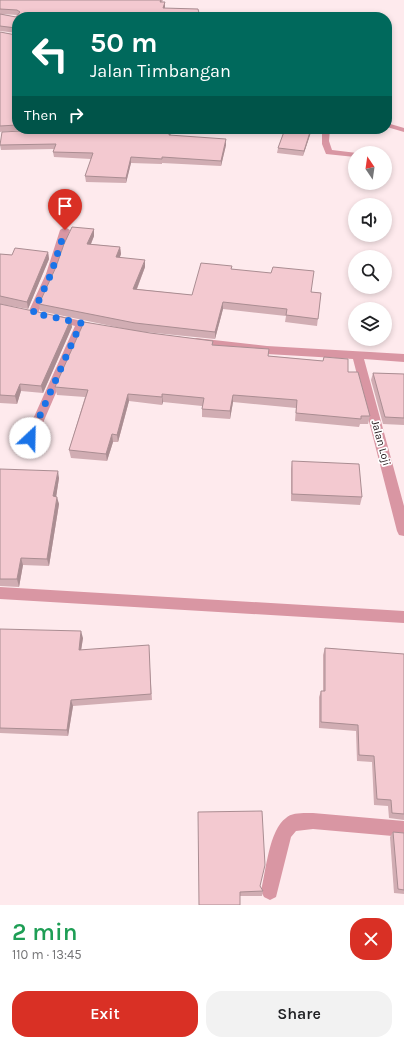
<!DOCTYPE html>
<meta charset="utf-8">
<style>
:root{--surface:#fff;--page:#f2f2f2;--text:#202124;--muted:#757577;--accent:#d93025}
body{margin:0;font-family:Karla,sans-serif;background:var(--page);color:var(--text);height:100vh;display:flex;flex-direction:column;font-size:15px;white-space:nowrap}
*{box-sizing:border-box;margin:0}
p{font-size:13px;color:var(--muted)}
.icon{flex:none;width:22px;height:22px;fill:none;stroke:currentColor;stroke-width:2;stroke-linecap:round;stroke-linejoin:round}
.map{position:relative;height:905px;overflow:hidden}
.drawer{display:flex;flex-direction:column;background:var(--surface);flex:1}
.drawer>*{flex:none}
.banner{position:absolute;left:12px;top:12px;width:380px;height:122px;border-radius:16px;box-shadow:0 2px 6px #0003;background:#00695c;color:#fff;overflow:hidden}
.needle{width:26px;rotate:347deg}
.tools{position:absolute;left:348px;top:146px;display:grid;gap:8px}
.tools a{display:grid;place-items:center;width:44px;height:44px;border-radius:50%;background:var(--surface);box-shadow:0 2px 6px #0003;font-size:20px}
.pin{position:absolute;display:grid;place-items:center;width:34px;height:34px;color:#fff;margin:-41px -17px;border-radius:50% 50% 50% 0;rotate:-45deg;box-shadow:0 0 4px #0007}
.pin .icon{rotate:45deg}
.me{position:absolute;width:44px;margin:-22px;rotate:24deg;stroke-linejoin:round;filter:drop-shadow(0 0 3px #0008)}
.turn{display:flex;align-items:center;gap:14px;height:84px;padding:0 12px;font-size:18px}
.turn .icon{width:52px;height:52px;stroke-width:2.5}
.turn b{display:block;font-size:28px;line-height:34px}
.then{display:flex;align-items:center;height:38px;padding:0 12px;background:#0003;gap:8px;font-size:15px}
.round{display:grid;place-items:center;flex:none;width:42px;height:42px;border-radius:16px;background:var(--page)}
.summary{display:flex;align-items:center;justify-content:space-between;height:68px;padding:0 12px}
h1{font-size:24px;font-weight:600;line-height:30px;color:#1e9e55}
.primary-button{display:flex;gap:8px;margin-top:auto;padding:8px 12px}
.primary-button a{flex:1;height:46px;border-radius:16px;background:var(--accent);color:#fff;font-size:16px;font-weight:600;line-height:46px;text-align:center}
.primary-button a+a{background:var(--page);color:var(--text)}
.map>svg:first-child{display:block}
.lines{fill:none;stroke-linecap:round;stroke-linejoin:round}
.street{fill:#d996a3;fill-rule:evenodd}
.wall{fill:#d1adb3}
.shaded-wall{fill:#aa8d92}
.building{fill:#f3c9d0;stroke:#aa8d92}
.route{stroke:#1a73e8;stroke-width:7;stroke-dasharray:0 12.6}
.labels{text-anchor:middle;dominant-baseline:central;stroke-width:3.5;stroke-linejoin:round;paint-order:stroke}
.street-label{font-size:11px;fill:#201719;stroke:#fff}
</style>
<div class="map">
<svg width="404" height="905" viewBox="0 0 404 905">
<rect width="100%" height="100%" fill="#feeaed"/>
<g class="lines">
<!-- street -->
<g class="street">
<path d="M387,123l17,5v4l-17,-5z"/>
<path d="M322,129h8l-1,12 3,9 25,3h-2v4l-29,-3 -4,-10z"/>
<rect x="385" y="157" width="4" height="4"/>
<path d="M65,227l5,3 -14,44 -18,39 -1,2h-8l-1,-2 18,-39 14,-44z"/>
<path d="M56,315l47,11 1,2 -5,3 -15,-3 -48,111 -2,3h-8l-2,-3 51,-113 -23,-6 -1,-2 1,-2z"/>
<path d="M196,338l71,8 137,8v8l-40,-3 40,147v30l-5,-1 -2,-4 -44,-172 -86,-5 -75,-10 -1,-2z"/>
<path d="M0,587l404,24v12l-404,-24z"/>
<path d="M313,813l91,8v16l-91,-8 -17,2 -5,6 -15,60 -6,3 -6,-3 -3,-6c5,-20 8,-61 25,-73 6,-6 19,-5 27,-5z"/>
</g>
</g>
<!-- wall -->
<g class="wall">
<path d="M0,0h163l-1,2 3,5v1l-148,9v16l-17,-2v-17l16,3 2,-2 -18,-1z"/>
<path d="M0,32l16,3 1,-1v95h19l-36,3z"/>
<path d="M285,129h27l-9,27 -26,-3 1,-5z"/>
<path d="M164,130l6,6 56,9 -5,21 -59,-3v1l-31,-1 -5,20 -40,-1 -1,-6 6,-17 -37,-2 -1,-5 1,-3 -53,1 -1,-5z"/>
<path d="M94,229v7l-3,8 29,3 1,7 -1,3 25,10 -8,22 55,6 40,-26 79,23 10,1 -4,33 -32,-4 1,-6 -63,-7 -8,30 -80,-8 -95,-20 -1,-7 17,-37z"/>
<path d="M48,252l1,7 -21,50 -28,-5v-50l12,1z"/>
<path d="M0,304l72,23 -29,66 -22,-2 -4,13 -17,-1z"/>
<path d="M150,333l63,8v4l55,11 55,5 1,-4 24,15 22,44 -2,8h-8l-1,3 -64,-6 1,-13 -63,-6 -3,17 -28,-2v-11l-39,-4 -1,3 -33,-4 -11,41h-5l-6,19 -36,-3 -2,-8 16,-53 -28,-2 -2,-8z"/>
<path d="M373,373l31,1v51l-21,-1 -12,-44z"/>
<path d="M292,461l70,36 -2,8 -69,-4v-32z"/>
<path d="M0,469l59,9 -3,19 3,7 -10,62 -26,-1 -4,22 -19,-1z"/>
<path d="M0,629l83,9 -2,12 68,1 3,49 -79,6 -5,30 -68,-3z"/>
<path d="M325,648l79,6v166l-15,-2 -1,-12 -14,-1 -2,-43 -15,-1 -1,-30 -37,-3v-31l2,-6h2v-36z"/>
<path d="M198,812l62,74 3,5 -1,5h-22z"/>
<path d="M393,832l11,1v61l-10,-1 -4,-56z"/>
</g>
<!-- shaded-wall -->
<g class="shaded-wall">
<path d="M165,2v5l-2,6v-5z"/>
<path d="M170,129h2l-3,12v-6z"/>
<path d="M311,129h1l-9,27 1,-5z"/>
<path d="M226,139v6l-5,21v-5z"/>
<path d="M131,157v6l-5,20v-5z"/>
<path d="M94,229v7l-6,15 -1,-7z"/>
<path d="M120,247l1,7 -4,10 -1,-7z"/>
<path d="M48,252l1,7 -21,50 -1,-7z"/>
<path d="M145,260v7l-11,29 -1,-7z"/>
<path d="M223,302v7l-8,30v-7z"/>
<path d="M71,319l1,8 -29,66 -2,-7z"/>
<path d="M20,384l1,7 -4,13 -2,-8z"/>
<path d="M128,394l1,7 -11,41 -1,-7z"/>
<path d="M162,394l1,8 -1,3z"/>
<path d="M233,395v7l-3,17v-8z"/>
<path d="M112,434l1,8 -6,19 -1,-7z"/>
<path d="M58,471l1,7 -4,26 -2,-8z"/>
<path d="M57,497l2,7 -10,62 -2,-7z"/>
<path d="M21,558l2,7 -4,22 -2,-8z"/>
<path d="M81,631l2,7 -3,19 -1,-7z"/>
<path d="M71,700l2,6 -5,30 -1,-6z"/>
</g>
<!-- building -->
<g class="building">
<path d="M0,0h161l-1,2h5l-2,6 35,1 2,8h-183v14l-1,-3 -16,-2v-12l16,3 4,-5 -3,-2 -17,-1z"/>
<path d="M0,32l16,3 1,-1v91l-17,1z"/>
<path d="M61,129h62l41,1 1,-1h5l-1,6 57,4 -5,22 -59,-4v2l-31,-2 -5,21 -41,-2 8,-23 -40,-1 3,-8 -56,1 2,-13z"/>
<path d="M285,129h26l-7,22 -26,-3z"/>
<path d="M72,227l22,2 -7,15 33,3 -4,10 29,3 -12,29 59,6 9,-32 31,3 -1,3 40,4 2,-6 41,4 -3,21 10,1 -3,26 -32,-4 1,-6 -64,-7 -8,30 -80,-9 -96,-19 17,-37 8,-23z"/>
<path d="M15,248l33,4 -21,50 -27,-6v-42l12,1z"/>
<path d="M0,304l71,15 -30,67 -21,-2 -5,12 -15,-1z"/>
<path d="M84,322l66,11 63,8 -1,4 57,4 -1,7 55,5 1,-4 24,2v13h10l12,44h-9v3l-65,-6 1,-13 -64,-5 -3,16 -28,-2 2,-11 -42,-4v3l-34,-3 -11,41 -5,-1 -6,20 -37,-4 19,-60 -33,-3z"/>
<path d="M373,373l31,1v44l-19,-1z"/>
<path d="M292,461l67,3 3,33 -70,-3z"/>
<path d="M0,469l58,2 -5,25 4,1 -10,62 -26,-1 -4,21h-17z"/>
<path d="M0,629l81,2 -2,19 70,-5 2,49 -80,6 -4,30 -67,-2z"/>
<path d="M325,648l79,6v160l-12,-1 -1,-13 -14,-1 -3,-43 -15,-1 -1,-30 -37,-3v-31h4z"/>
<path d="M262,811l3,54 -5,21 3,5 -23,1v13h-41l-1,-93z"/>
<path d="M393,832l11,1v57l-6,-1z"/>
</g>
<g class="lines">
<!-- route -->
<path class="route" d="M30,438l51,-115 -48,-10 18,-39 14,-44"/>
</g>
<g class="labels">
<!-- street labels -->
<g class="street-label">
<text transform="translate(381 443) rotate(75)">Jalan Loji</text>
</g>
</g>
</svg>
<div class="tools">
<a><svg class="needle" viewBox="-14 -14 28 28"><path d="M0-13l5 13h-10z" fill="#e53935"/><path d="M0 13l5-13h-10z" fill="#757577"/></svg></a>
<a><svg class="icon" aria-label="sound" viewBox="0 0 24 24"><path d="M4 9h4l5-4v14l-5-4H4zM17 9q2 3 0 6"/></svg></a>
<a><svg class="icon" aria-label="search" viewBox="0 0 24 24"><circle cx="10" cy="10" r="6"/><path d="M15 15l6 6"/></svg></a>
<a><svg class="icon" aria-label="layers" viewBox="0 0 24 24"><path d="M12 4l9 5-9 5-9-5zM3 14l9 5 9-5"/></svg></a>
</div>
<div class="pin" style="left:65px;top:230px;background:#d93025"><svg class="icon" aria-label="arrive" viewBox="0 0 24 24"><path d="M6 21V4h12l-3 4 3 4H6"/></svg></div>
<svg class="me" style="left:30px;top:438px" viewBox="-20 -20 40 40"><circle r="19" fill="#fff"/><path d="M0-13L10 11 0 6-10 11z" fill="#1a73e8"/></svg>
<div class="banner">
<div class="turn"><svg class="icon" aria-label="left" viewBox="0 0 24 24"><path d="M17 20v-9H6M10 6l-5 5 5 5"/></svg><div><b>50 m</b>Jalan Timbangan</div></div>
<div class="then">Then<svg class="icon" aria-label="right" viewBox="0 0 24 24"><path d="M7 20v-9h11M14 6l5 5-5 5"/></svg></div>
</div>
</div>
<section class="drawer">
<div class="summary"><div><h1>2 min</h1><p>110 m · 13:45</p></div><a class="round" style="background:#d93025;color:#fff"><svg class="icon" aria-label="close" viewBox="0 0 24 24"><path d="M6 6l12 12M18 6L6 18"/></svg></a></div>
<div class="primary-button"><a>Exit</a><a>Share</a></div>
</section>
